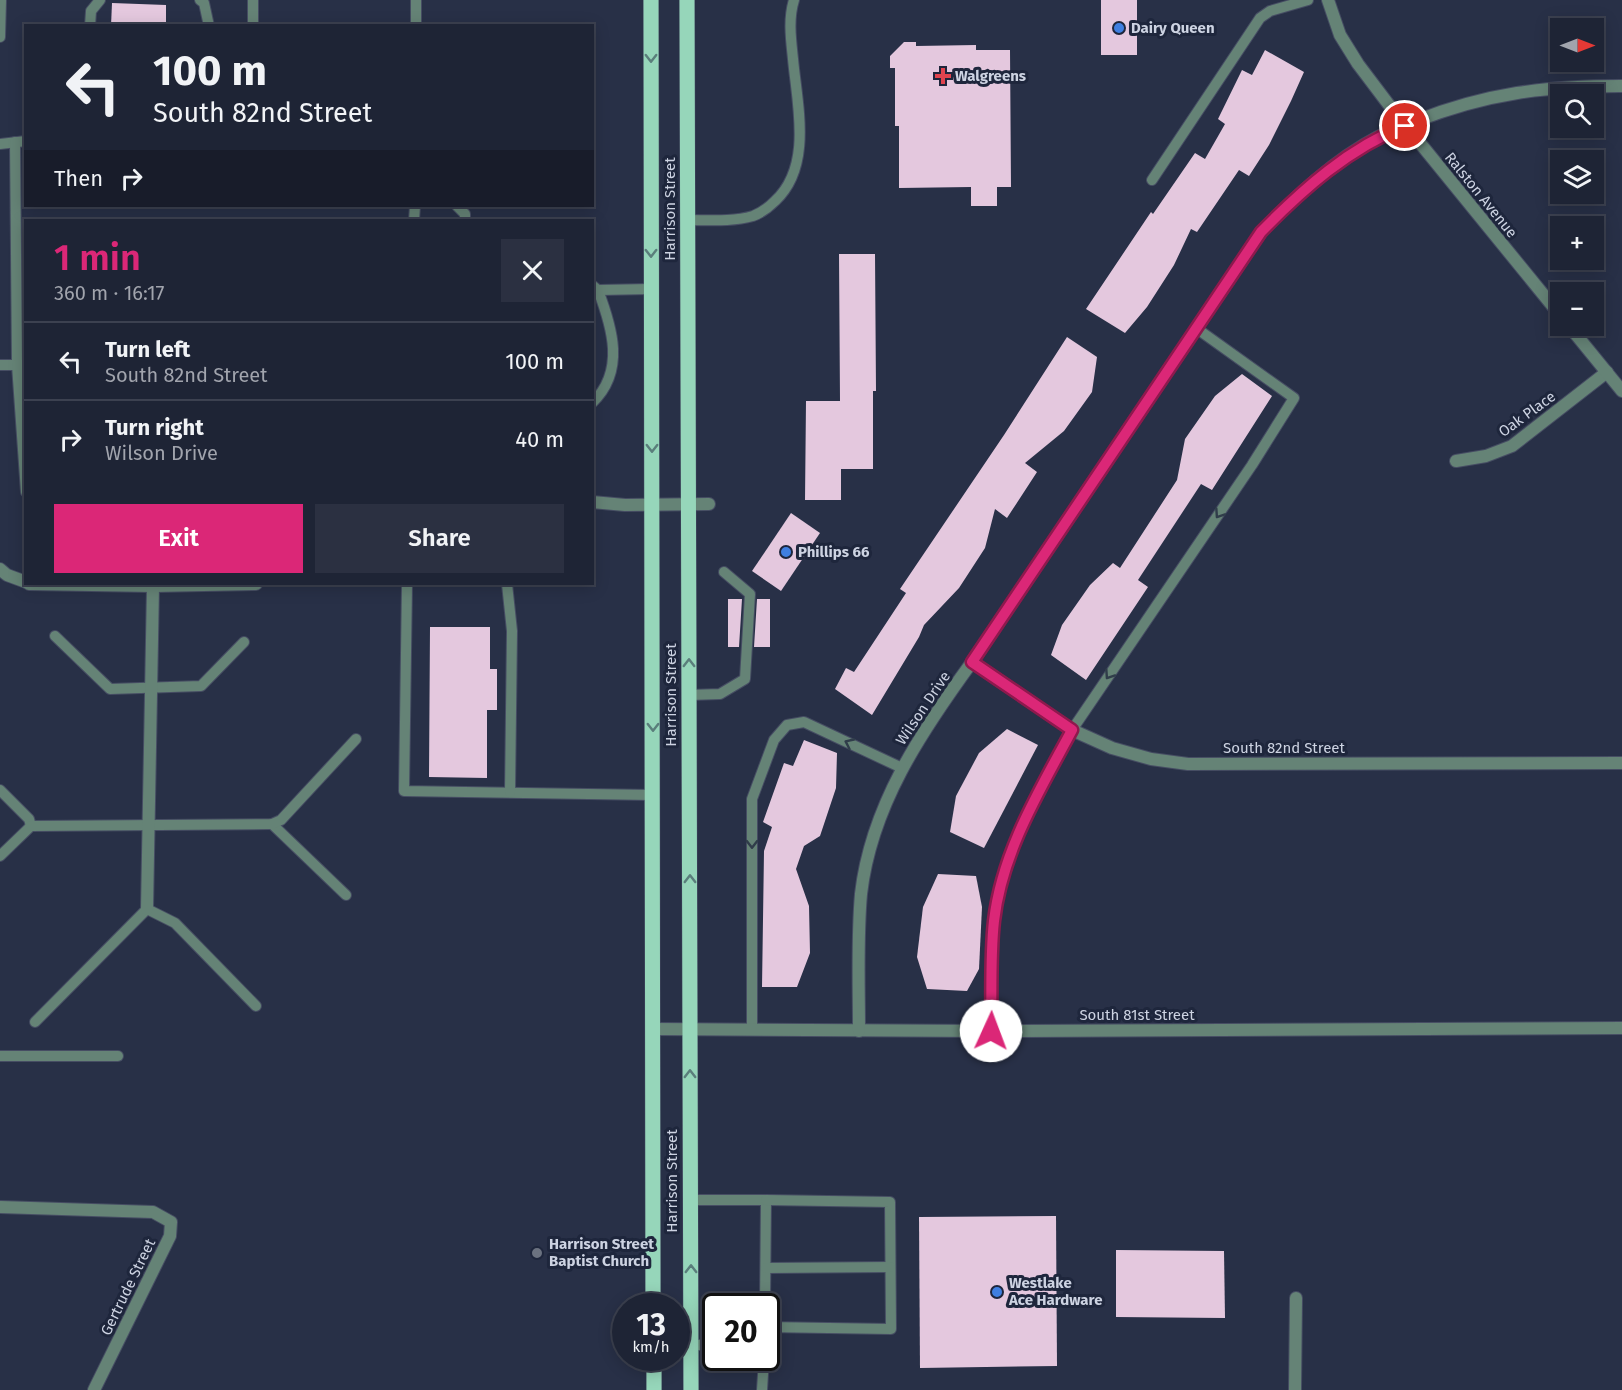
<!DOCTYPE html>
<meta charset="utf-8">
<style>
:root{--surface:#1e2435;--page:#2b3041;--text:#f1f3f6;--muted:#a1a4ad;--line:#3c4150;--accent:#db2777}
body{margin:0;font-family:"Fira Sans",sans-serif;background:var(--page);color:var(--text);height:100vh;display:flex;flex-direction:column;font-size:22px;white-space:nowrap}
*{box-sizing:border-box;margin:0}
p{font-size:20px;color:var(--muted)}
.icon{flex:none;width:33px;height:33px;fill:none;stroke:currentColor;stroke-width:2;stroke-linecap:round;stroke-linejoin:round}
.map{position:relative;flex:1;overflow:hidden}
.side{position:absolute;left:24px;top:219px;width:570px;height:366px;display:flex;flex-direction:column;background:var(--surface);border-radius:0px;box-shadow:0 3px 15px #0003,0 0 0 2px var(--line)}
.side>*{flex:none}
.top-card{position:absolute;left:24px;top:24px;width:570px;height:183px;border-radius:0px;box-shadow:0 3px 15px #0003,0 0 0 2px var(--line);background:#1e2435;color:var(--text);overflow:hidden}
.needle{width:39px;rotate:90deg}
.buttons{position:absolute;left:1550px;top:18px;display:grid;gap:12px}
.buttons a{display:grid;place-items:center;width:54px;height:54px;border-radius:0px;background:var(--surface);box-shadow:0 3px 15px #0003,0 0 0 2px var(--line);font-size:30px}
.speed{position:absolute;left:612px;top:1293px;display:flex;gap:12px;font-size:30px;font-weight:700;text-align:center}
.speed>*{display:grid;place-content:center;width:78px;height:78px;border-radius:50%;background:var(--surface);box-shadow:0 3px 15px #0003,0 0 0 2px var(--line);line-height:1}
.speed small{font-size:15px;font-weight:400}
.speed .limit{border:3px solid #111;border-radius:9px;background:#fff;color:#111}
.pin{position:absolute;display:grid;place-items:center;width:51px;height:51px;color:#fff;margin:-26px;border:3px solid #fff;border-radius:50%;box-shadow:0 2px 6px #0007}
.me{position:absolute;width:66px;margin:-33px;rotate:2deg;stroke-linejoin:round;filter:drop-shadow(0 0 4px #0008)}
.turn{display:flex;align-items:center;gap:21px;height:126px;padding:0 30px;font-size:27px}
.turn .icon{width:78px;height:78px;stroke-width:2.5}
.turn b{display:block;font-size:42px;line-height:51px}
.then{display:flex;align-items:center;height:57px;padding:0 30px;background:#0003;gap:12px;font-size:22px}
.round{display:grid;place-items:center;flex:none;width:63px;height:63px;border-radius:0px;background:var(--page)}
.summary{display:flex;align-items:center;justify-content:space-between;height:102px;padding:0 30px}
h1{font-size:36px;font-weight:600;line-height:45px;color:var(--accent)}
.button{display:flex;gap:12px;margin-top:auto;padding:12px 30px}
.button a{flex:1;height:69px;border-radius:0px;background:var(--accent);color:#fff;font-size:24px;font-weight:600;line-height:69px;text-align:center}
.button a+a{background:var(--page);color:var(--text)}
ul{padding:0;list-style:none}
li{display:flex;align-items:center;gap:18px;height:78px;padding:0 30px;border-top:2px solid var(--line)}
li div{flex:1}
li b{display:block;font-size:22px}
li em{font-style:normal}
.map>svg:first-child{display:block}
.building{fill:#e4c8de}
.lines{fill:none;stroke-linecap:round;stroke-linejoin:round}
.service-casing{stroke:#464d63;stroke-width:12}
.minor-casing{stroke:#464d63;stroke-width:14}
.tertiary-casing{stroke:#464d63;stroke-width:14}
.primary-casing{stroke:#464d63;stroke-width:16}
.service{stroke:#658376;stroke-width:10}
.minor{stroke:#658376;stroke-width:12}
.tertiary{stroke:#658376;stroke-width:12}
.primary{stroke:#96d6ba;stroke-width:15}
.oneway{stroke:#5a7e7b}
.oneway2{stroke:#303d4a}
.route-casing{stroke:#8e194d;stroke-width:15}
.route{stroke:#db2777;stroke-width:10}
.shop-dot{fill:#3f7fe0;stroke:#1e263c;stroke-width:2}
.health-dot{fill:#e0444e;stroke:#1e263c;stroke-width:2}
.worship-dot{fill:#6b7280;stroke:#1e263c;stroke-width:2}
.labels{text-anchor:middle;dominant-baseline:central;stroke-width:6;stroke-linejoin:round;paint-order:stroke}
.poi-label{font-size:15px;font-weight:bold;fill:#cdd3e2;stroke:#1e263c;text-anchor:start}
.street-label{font-size:15px;fill:#cdd3e2;stroke:#1e263c}
</style>
<div class="map">
<svg width="1622" height="1390" viewBox="0 0 1622 1390">
<rect width="100%" height="100%" fill="#283047"/>
<!-- building -->
<g class="building">
<rect x="1101" y="0" width="36" height="55"/>
<path d="M112,3l54,2v21h-55z"/>
<path d="M904,42h12v4l60,-1v5h34l1,137h-14v19h-26v-19l-72,1v-62h-4v-58h-5v-12z"/>
<path d="M1265,50l39,22 -13,29 -22,44 -20,31 -10,-6 -42,62 -6,-3 -17,36 -27,42 -22,26 -39,-24 65,-97 2,2 42,-61 10,6 20,-35 -7,-5 24,-49 10,5z"/>
<path d="M839,254h36l1,137h-3v78h-32v31h-36l1,-99h34z"/>
<path d="M1067,337l30,20 -5,35 -28,39 -39,32 12,9 -30,46 -12,-9 -10,39 -26,40 -35,37 -5,12 -47,78 -37,-26 11,-21 8,4 52,-79 -6,-4 104,-154z"/>
<path d="M1242,374l30,22 -60,94 -11,-6 -63,96 10,7 -62,93 -35,-25 11,-30 28,-40 23,-22 7,5 57,-88 8,-41 30,-43z"/>
<path d="M791,513l29,20 -39,58 -29,-20z"/>
<path d="M728,599h14l-3,48h-11z"/>
<path d="M757,599h13v48h-16z"/>
<path d="M430,627h60v42h7v41h-10v68l-58,-1z"/>
<path d="M1007,729l31,16 -54,103 -34,-16 6,-36 23,-43z"/>
<path d="M804,740l33,13 -1,35 -16,48 -16,10 -8,23 13,37 1,47 -13,34h-35l2,-136 8,-24 -9,-5 21,-59 9,3z"/>
<path d="M938,874l38,2 6,31 -3,62 -12,22 -40,-2 -10,-32 6,-50z"/>
<path d="M1056,1216l1,150 -137,2 -1,-151z"/>
<path d="M1116,1250l108,1 1,67 -109,-1z"/>
</g>
<g class="lines">
<!-- service casing -->
<g class="service-casing">
<g id="service">
<path d="M200,0l4,3 5,23"/>
<path d="M90,26l1,-15 9,-11"/>
<path d="M253,26v-26"/>
<path d="M416,26v-26"/>
<path d="M0,37l1,-37"/>
<path d="M0,144l26,-3"/>
<path d="M1152,180l108,-162 10,-7 38,-11"/>
<path d="M457,206l8,8v6"/>
<path d="M414,220l1,-14"/>
<path d="M688,220c21,0 44,2 65,-4 8,-3 16,-9 22,-15 38,-35 22,-97 18,-142 -2,-19 -5,-40 1,-59"/>
<path d="M592,285l6,5c14,37 28,81 -6,113"/>
<path d="M598,290l53,-1"/>
<path d="M0,365h17l-2,-223"/>
<path d="M26,365h-9l9,127"/>
<path d="M407,584l-3,207 249,4"/>
<path d="M507,584l5,47 -2,161"/>
<path d="M55,636l55,53 91,-3 43,-44"/>
<path d="M689,695l31,-1 25,-15 5,-85 -26,-22"/>
<path d="M0,790l29,29 2,7"/>
<path d="M272,824l74,71"/>
<path d="M0,856l31,-30 241,-2 9,-4 75,-81"/>
<path d="M35,1022l112,-113 28,14 81,83"/>
<path d="M752,1030v-231l22,-59 13,-15 17,-3 98,46"/>
<path d="M991,1031l3,-111 11,-52 14,-36 53,-102 180,-265 42,-67 -98,-70"/>
<path d="M0,1056h118"/>
<path d="M690,1200h76l-1,106"/>
<path d="M766,1200l124,2 1,127 -125,-2"/>
<path d="M766,1268l124,-1"/>
<path d="M691,1345h25"/>
<path d="M762,1390l2,-32"/>
</g>
</g>
<!-- minor casing -->
<g class="minor-casing">
<g id="minor">
<path d="M1456,461l30,-5 26,-10 95,-74"/>
<path d="M592,502l33,3 84,-1"/>
<path d="M0,569l7,6 19,7"/>
<path d="M29,584l124,2 103,-2"/>
<path d="M972,662l100,68 40,18 39,11 37,5 434,-1"/>
<path d="M147,909l6,-323"/>
<path d="M653,1029l338,2 631,-3"/>
<path d="M859,1031c0,-45 -2,-92 2,-137 10,-88 60,-162 111,-232l289,-430c34,-35 73,-72 117,-95 12,-6 25,-10 38,-16 71,-28 130,-35 206,-35"/>
<path d="M0,1207l153,5 18,10 -1,14 -76,154"/>
<path d="M1295,1390l1,-92"/>
</g>
</g>
<!-- tertiary casing -->
<g class="tertiary-casing">
<g id="tertiary">
<path d="M1328,0l12,35 18,29 31,41 171,210"/>
<path d="M1569,326l53,65"/>
</g>
</g>
<!-- primary casing -->
<g class="primary-casing">
<g id="primary">
<path d="M651,0l2,1306"/>
<path d="M687,0l4,1390"/>
<path d="M654,1358v32"/>
</g>
</g>
<!-- service -->
<use href="#service" class="service"/>
<!-- minor -->
<use href="#minor" class="minor"/>
<!-- tertiary -->
<use href="#tertiary" class="tertiary"/>
<!-- primary -->
<use href="#primary" class="primary"/>
</g>
<!-- one-way arrows -->
<defs><path id="oneway-chevron" d="M-2-3.5L2.5 0L-2 3.5" fill="none" stroke-width="1.6" stroke-linecap="round" stroke-linejoin="round" transform="scale(1.5)"/></defs>
<g class="oneway">
<use href="#oneway-chevron" transform="translate(651 58) rotate(90)"/>
<use href="#oneway-chevron" transform="translate(651 253) rotate(90)"/>
<use href="#oneway-chevron" transform="translate(652 448) rotate(90)"/>
<use href="#oneway-chevron" transform="translate(689 663) rotate(-90)"/>
<use href="#oneway-chevron" transform="translate(653 727) rotate(90)"/>
<use href="#oneway-chevron" transform="translate(690 879) rotate(-90)"/>
<use href="#oneway-chevron" transform="translate(690 1074) rotate(-90)"/>
<use href="#oneway-chevron" transform="translate(691 1269) rotate(-90)"/>
</g>
<g class="oneway2">
<use href="#oneway-chevron" transform="translate(1219 514) rotate(124)"/>
<use href="#oneway-chevron" transform="translate(1109 675) rotate(124)"/>
<use href="#oneway-chevron" transform="translate(849 743) rotate(-155)"/>
<use href="#oneway-chevron" transform="translate(752 844) rotate(90)"/>
</g>
<g class="lines">
<!-- route casing -->
<g class="route-casing">
<path id="route" d="M991,1031c1,-36 -1,-74 3,-110 8,-70 46,-131 78,-191l-100,-68 289,-430c42,-43 88,-84 144,-106"/>
</g>
<!-- route -->
<use href="#route" class="route"/>
</g>
<!-- markers -->
<g class="shop-dot">
<circle cx="1119" cy="28" r="6"/>
<circle cx="786" cy="552" r="6"/>
<circle cx="997" cy="1292" r="6"/>
</g>
<path class="health-dot" d="M940 67h6v6h6v6h-6v6h-6v-6h-6v-6h6z"/>
<circle class="worship-dot" cx="537" cy="1253" r="6"/>
<g class="labels">
<!-- poi labels -->
<g class="poi-label">
<text x="1131" y="28">Dairy Queen</text>
<text x="955" y="76">Walgreens</text>
<text x="798" y="552">Phillips 66</text>
<text x="549" y="1244">Harrison Street<tspan x="549" dy="17">Baptist Church</tspan></text>
<text x="1009" y="1283">Westlake<tspan x="1009" dy="17">Ace Hardware</tspan></text>
</g>
<!-- street labels -->
<g class="street-label">
<text transform="translate(1481 195) rotate(51)">Ralston Avenue</text>
<text transform="translate(670 209) rotate(-90)">Harrison Street</text>
<text transform="translate(1527 414) rotate(-36)">Oak Place</text>
<text transform="translate(671 695) rotate(-90)">Harrison Street</text>
<text transform="translate(923 708) rotate(-56)">Wilson Drive</text>
<text x="1284" y="748">South 82nd Street</text>
<text x="1137" y="1015">South 81st Street</text>
<text transform="translate(672 1181) rotate(-90)">Harrison Street</text>
<text transform="translate(128 1287) rotate(-64)">Gertrude Street</text>
</g>
</g>
</svg>
<div class="buttons">
<a><svg class="needle" viewBox="-14 -14 28 28"><path d="M0-13l5 13h-10z" fill="#e53935"/><path d="M0 13l5-13h-10z" fill="#a1a4ad"/></svg></a>
<a><svg class="icon" aria-label="search" viewBox="0 0 24 24"><circle cx="10" cy="10" r="6"/><path d="M15 15l6 6"/></svg></a>
<a><svg class="icon" aria-label="layers" viewBox="0 0 24 24"><path d="M12 4l9 5-9 5-9-5zM3 14l9 5 9-5"/></svg></a>
<a>+</a>
<a>−</a>
</div>
<div class="speed"><div>13<small>km/h</small></div><div class="limit">20</div></div>
<div class="pin" style="left:1405px;top:126px;background:#d93025"><svg class="icon" aria-label="arrive" viewBox="0 0 24 24"><path d="M6 21V4h12l-3 4 3 4H6"/></svg></div>
<svg class="me" style="left:991px;top:1031px" viewBox="-20 -20 40 40"><circle r="19" fill="#fff"/><path d="M0-13L10 11 0 6-10 11z" fill="#db2777"/></svg>
<div class="top-card">
<div class="turn"><svg class="icon" aria-label="left" viewBox="0 0 24 24"><path d="M17 20v-9H6M10 6l-5 5 5 5"/></svg><div><b>100 m</b>South 82nd Street</div></div>
<div class="then">Then<svg class="icon" aria-label="right" viewBox="0 0 24 24"><path d="M7 20v-9h11M14 6l5 5-5 5"/></svg></div>
</div>
<section class="side">
<div class="summary"><div><h1>1 min</h1><p>360 m · 16:17</p></div><a class="round"><svg class="icon" aria-label="close" viewBox="0 0 24 24"><path d="M6 6l12 12M18 6L6 18"/></svg></a></div>
<ul>
<li><svg class="icon" aria-label="left" viewBox="0 0 24 24"><path d="M17 20v-9H6M10 6l-5 5 5 5"/></svg><div><b>Turn left</b><p>South 82nd Street</p></div><em>100 m</em></li>
<li><svg class="icon" aria-label="right" viewBox="0 0 24 24"><path d="M7 20v-9h11M14 6l5 5-5 5"/></svg><div><b>Turn right</b><p>Wilson Drive</p></div><em>40 m</em></li>
</ul>
<div class="button"><a>Exit</a><a>Share</a></div>
</section>
</div>
